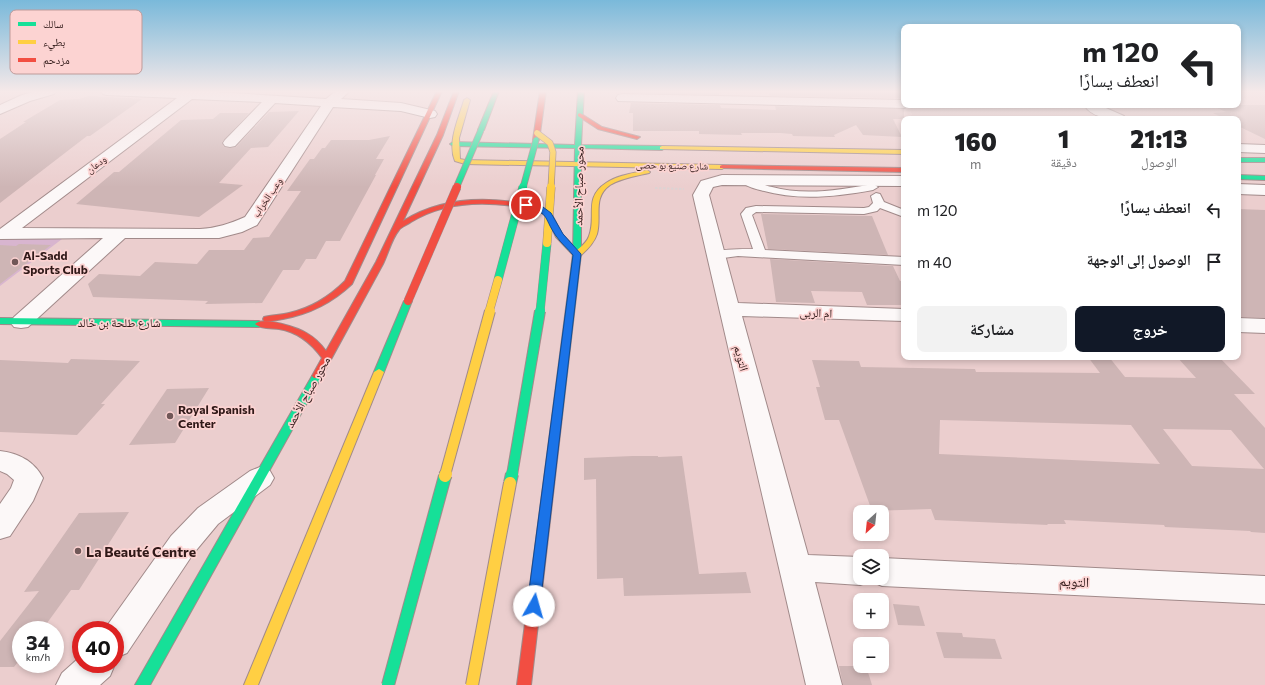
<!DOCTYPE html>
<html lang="ar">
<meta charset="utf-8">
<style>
:root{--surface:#fff;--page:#f2f2f2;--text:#202124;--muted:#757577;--accent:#111827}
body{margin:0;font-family:Commissioner,"Noto Naskh Arabic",sans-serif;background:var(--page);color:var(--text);direction:rtl;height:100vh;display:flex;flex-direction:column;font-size:15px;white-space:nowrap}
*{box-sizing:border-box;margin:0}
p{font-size:13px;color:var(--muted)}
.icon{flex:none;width:22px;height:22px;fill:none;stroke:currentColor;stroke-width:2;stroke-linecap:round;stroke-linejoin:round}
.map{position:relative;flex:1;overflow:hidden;direction:ltr}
.sheet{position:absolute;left:901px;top:116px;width:340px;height:244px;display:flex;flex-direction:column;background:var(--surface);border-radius:8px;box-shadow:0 2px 6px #0003;direction:rtl}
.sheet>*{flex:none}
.hud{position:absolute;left:901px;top:24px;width:340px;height:84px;border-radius:8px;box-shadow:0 2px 6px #0003;direction:rtl;background:#fff;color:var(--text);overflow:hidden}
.needle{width:26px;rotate:207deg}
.buttons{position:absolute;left:853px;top:505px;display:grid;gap:8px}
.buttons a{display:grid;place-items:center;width:36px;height:36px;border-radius:8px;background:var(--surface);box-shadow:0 2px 6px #0003;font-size:20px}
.speed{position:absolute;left:12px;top:621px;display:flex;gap:8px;font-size:20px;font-weight:700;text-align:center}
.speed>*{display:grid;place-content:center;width:52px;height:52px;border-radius:50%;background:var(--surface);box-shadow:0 2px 6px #0003;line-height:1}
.speed small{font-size:10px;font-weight:400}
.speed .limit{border:6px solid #d22;background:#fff;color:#111}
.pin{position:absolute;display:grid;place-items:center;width:34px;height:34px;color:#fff;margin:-17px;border:2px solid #fff;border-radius:50%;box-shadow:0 1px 4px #0007}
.me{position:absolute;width:44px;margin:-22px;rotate:7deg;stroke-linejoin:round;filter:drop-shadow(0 0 3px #0008)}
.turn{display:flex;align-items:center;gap:14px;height:84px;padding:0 16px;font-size:18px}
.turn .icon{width:52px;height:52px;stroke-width:2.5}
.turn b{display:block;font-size:28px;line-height:34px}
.eta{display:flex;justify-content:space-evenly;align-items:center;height:68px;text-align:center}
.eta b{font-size:24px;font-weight:800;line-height:28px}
.cta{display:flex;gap:8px;margin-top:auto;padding:8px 16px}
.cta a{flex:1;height:46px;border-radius:8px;background:var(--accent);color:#fff;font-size:16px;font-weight:800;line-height:46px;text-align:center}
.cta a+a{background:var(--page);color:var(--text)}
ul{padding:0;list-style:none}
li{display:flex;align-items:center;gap:12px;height:52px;padding:0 16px}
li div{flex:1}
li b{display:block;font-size:15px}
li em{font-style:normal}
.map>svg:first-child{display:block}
.green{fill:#d8b5cf}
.building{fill:#ceb5b5;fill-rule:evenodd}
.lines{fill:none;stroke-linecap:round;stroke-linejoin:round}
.lane-casing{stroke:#a18a8a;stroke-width:2}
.street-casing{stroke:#a18a8a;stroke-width:2}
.fast-casing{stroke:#a18a8a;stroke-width:2}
.slow-casing{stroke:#a18a8a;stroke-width:2}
.jam-casing{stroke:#a18a8a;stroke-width:2}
.path{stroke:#ddd3d3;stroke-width:2;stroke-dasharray:2.5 1.5;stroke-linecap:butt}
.lane{fill:#fcf8f8;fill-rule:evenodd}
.street{fill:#fcf8f8;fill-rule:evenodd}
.fast{fill:#16e098;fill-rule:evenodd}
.slow{fill:#ffcf43;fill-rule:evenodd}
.jam{fill:#f24e42;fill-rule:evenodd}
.fast-bridge-far3-casing{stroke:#a18a8a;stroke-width:7;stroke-linecap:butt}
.fast-bridge-far2-casing{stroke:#a18a8a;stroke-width:9;stroke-linecap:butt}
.fast-bridge-far1-casing{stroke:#a18a8a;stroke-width:12;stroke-linecap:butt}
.fast-bridge-casing{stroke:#a18a8a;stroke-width:14;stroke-linecap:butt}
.slow-bridge-far3-casing{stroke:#a18a8a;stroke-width:7;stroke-linecap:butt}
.slow-bridge-far2-casing{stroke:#a18a8a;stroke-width:9;stroke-linecap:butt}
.slow-bridge-far1-casing{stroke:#a18a8a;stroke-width:12;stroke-linecap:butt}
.slow-bridge-casing{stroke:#a18a8a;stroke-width:14;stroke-linecap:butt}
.jam-bridge-far1-casing{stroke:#a18a8a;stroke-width:7;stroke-linecap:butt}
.jam-bridge-casing{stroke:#a18a8a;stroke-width:9;stroke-linecap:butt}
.fast-bridge-far3{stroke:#16e098;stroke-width:5.5}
.fast-bridge-far2{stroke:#16e098;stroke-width:8}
.fast-bridge-far1{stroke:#16e098;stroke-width:10}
.fast-bridge{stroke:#16e098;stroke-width:12}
.slow-bridge-far3{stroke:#ffcf43;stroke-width:5.5}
.slow-bridge-far2{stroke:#ffcf43;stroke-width:8}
.slow-bridge-far1{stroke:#ffcf43;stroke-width:10}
.slow-bridge{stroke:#ffcf43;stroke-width:12}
.jam-bridge-far1{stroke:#f24e42;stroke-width:5.5}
.jam-bridge{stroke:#f24e42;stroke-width:8}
.route{fill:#1a73e8;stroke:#114b97}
.poi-dot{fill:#715858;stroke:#fcd3d2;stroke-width:1.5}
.labels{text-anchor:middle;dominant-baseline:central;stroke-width:3.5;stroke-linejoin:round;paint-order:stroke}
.far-street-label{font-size:10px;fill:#301918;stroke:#fcd3d2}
.street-label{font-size:12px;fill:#301918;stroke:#fcd3d2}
.poi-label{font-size:12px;font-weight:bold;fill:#301918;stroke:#fcd3d2;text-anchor:start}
.near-poi-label{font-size:14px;font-weight:bold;fill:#301918;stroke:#fcd3d2;text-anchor:start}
.near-street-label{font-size:14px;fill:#301918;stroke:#fcd3d2}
.key{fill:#fcd3d2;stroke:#bf9b9a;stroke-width:1}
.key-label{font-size:11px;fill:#301918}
</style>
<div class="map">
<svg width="1265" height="685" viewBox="0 0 1265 685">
<rect width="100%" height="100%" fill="#ebcece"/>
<!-- green -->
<path class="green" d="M0,237l62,2 -62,47z"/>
<!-- building -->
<g class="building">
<path d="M768,91h136v7l-134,-2z"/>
<path d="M632,92l87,1v2l-87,-2z"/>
<path d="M88,96l54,3 -52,37h-3l-87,67v-64l26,-17h-3l37,-22 20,-1z"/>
<path d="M631,103l89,2 1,3 55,2 -1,-4 129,3v10h-11l9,18 -39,-2 -7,-10 -22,10 1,2 -42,-1 -1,-2 -12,-1h-39l1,2 -43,-1v-3h-66v-18h-4z"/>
<path d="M1211,105h54v34l-27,-13v-7h-13l-12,-6 13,-1z"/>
<path d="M299,111l-31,36 -17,1 -32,35 24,2 -44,32 -123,-13 38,-32h5l62,-52 32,-1 7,-6h29l-27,29 2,5 6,1 6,-1 33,-35z"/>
<path d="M390,136l-14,23h8l-9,16h1l-36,66h-14l-10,18h-10l-7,11h-16l-21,33 -57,1 3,-3 -115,-4 -5,-13 11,-10 41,2 15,-14 42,2 12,-14h35l9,-12 16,-1 32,-46h-14l23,-32h4l8,-11h3l6,-8h38z"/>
<path d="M1238,209l27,1v108l-27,-1z"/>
<path d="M761,214l111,2 16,39 -120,-6z"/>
<path d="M19,244l32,1 -51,39v-39l16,1z"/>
<path d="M770,259l123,7 7,15h4v24h-37l-5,-13 -51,-1 4,12 -39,-1z"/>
<path d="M1088,357h21l16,20 71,1 -19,-21h42l36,37h-21l31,34v105l-14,-1 -1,-1 -85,-4 -1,-2 -100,-5 2,4h-19l1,1 -113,-5 -4,-11 -59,2 -33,-91h-14l-9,-33h4l-8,-27 47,1 2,6 114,2 1,3 124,1zM940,420l191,5 29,39 -221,-10zM1163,429l68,1 33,39 -72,-3z"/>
<path d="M71,359l69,2 -39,43h4l-28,31 -77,-3v-72l68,3z"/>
<path d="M209,388l-34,55 -46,2 38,-56z"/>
<path d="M633,456h25v1l24,-1 17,118 47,-2 5,21 -127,3 -1,-18 -26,1 -1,-100 -12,1v-22z"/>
<path d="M129,512l-50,78h-8l-29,40h-21v28l-7,9h-14v-26l39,-50 -15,1 55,-79z"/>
<path d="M893,604l26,2 6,20 -27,-1z"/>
<path d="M936,632l26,1 1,4 32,2 7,20 -58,-1z"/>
<path d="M839,666h27l6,19h-29z"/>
</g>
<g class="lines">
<!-- lane casing -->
<g class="lane-casing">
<g id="lane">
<path d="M743,176c10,2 18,9 29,11 32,9 68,3 101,-3l5,3 -5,3c-38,7 -76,11 -113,0 -8,-2 -17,-5 -22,-11z"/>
<path d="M876,193l4,1 4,8 20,8v7l-24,-9 -3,3 -13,3 -108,-2 -4,3 13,35 139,7v8l-166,-9 -22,3 -4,-1 -2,-3 2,-3c13,-3 27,-3 41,-3l-12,-35 5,-6 10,-2 108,2 5,-1 4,-4 -2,-7z"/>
</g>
</g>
<!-- street casing -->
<g class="street-casing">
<g id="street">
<path d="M36,91h20l-2,3 -24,7 -30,13v-9l22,-10z"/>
<path d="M101,91h98l127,8 10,-8h14l-9,8 60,4 34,8 2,3 -2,3 -5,1 -29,-7 -68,-4 -76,118 -15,7 -23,6h-94l-97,89 -7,1 -7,-1 -4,-5 4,-5 89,-79 -103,1v-10l177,-131 -70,-3 -4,-1zM192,99l70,3 -37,38 -2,3 2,3 5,1 5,-1 40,-43 46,3 -76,111c-16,7 -28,11 -45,12l-178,-1z"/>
<path d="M622,94l282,6v5h6l-6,3 -286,-7 -2,-3 2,-3z"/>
<path d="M1084,105h15l25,11 2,3c-15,0 -33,0 -42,-14z"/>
<path d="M1238,144l27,1v8l-27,-1z"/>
<path d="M722,175l182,1v10l-182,-1 -9,2 -4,8 29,108 166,6v12l-162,-5 66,239 52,2v21h22v-20l383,18v28l-383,-18 -11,-5 -11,4 -45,-3 27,103h-36l-113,-490 8,-14z"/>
<path d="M1238,184l27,1v10l-27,-1z"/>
<path d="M1238,318l27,1v14l-27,-1z"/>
<path d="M0,451c18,2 34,10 43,27l-10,23 -23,35 -10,3v-35l11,-16 3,-8 -7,-6 -7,-3z"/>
<path d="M260,467l10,4 4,7 -4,7 -52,39 -25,30 -66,99 -12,5v-28h-11l67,-94 27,-28 52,-37z"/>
<path d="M81,656v8h34l-5,12 -10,9h-44l6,-12z"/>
</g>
</g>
<!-- fast casing -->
<g class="fast-casing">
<g id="fast">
<path d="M494,91h5l-15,39 -5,1 -1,-1z"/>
<path d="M578,91h6l-3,54 81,1 3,2 -3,2 -81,-2v106l-19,163 -1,3h-8l-1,-3 21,-163 2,-106 -122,-2 -3,-2 3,-2 122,3z"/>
<rect x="1238" y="158" width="27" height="4"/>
<path d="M1238,175l27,1v4l-27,-1z"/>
<path d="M408,298l4,3 -28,71 -5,3 -3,-1 -2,-2 30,-71z"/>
<path d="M0,318l259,3 4,3 -4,3 -259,-3z"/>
<path d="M317,373l5,3 -172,309h-15l177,-309z"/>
</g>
</g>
<!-- slow casing -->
<g class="slow-casing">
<g id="slow">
<path d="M467,98l3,2 -11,38 1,21 5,1 257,5 3,2 -3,2 -257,-5 -10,-3c-8,-19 4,-43 9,-61z"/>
<path d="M662,146l242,4v4l-244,-5v-2z"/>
<path d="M647,170l3,2 -1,1c-13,3 -27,5 -39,12 -18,13 -8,31 -13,49 -3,9 -10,16 -17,22h-6l-18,-19 -10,-22 -14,-7 3,-2 16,7 11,21 15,16c5,-4 10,-8 12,-14 8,-20 -6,-38 17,-53 12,-8 28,-10 41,-13z"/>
<path d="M379,369l5,3 -126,313h-14l130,-313z"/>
</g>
</g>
<!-- jam casing -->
<g class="jam-casing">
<g id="jam">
<path d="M437,91h5l-90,193c-20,19 -42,30 -69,35 -6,1 -13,3 -19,2l-1,-2 1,-2c8,-2 17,-2 25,-4 22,-5 40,-16 56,-32z"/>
<path d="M454,91h5l-16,44 -40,86c40,-25 87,-25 132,-15l3,2 -3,2c-41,-9 -87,-11 -124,12 -4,3 -10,5 -12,8 -7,8 -11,24 -16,34 -20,37 -41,75 -61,112l-2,2h-6l-2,-2 10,-18c-11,-15 -24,-26 -43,-29 -7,-1 -19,0 -24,-5 8,-8 44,4 53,10 7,4 13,10 18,17l50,-89 61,-127z"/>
<path d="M540,91h6l-7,49 -3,2 -3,-2z"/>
<path d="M580,113l22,14 38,10 -3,2 -39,-10 -20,-13v-2z"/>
<path d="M722,165l182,3v4l-184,-4v-2z"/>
<path d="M557,413l4,1 1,3 -31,268h-14l35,-268 1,-3z"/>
</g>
</g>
<!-- path -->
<path class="path" d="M655,188l29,1"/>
<!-- lane -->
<use href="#lane" class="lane"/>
<!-- street -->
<use href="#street" class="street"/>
<!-- fast -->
<use href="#fast" class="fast"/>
<!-- slow -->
<use href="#slow" class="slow"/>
<!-- jam -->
<use href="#jam" class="jam"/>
<!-- fast-bridge-far3 casing -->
<g class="fast-bridge-far3-casing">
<g id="fast-bridge-far3">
<path d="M457,186l24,-56"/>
<path d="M523,188l13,-48"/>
</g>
</g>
<!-- fast-bridge-far2 casing -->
<g class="fast-bridge-far2-casing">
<g id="fast-bridge-far2">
<path d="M498,280l25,-93"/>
<path d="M540,312l7,-69"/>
</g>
</g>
<!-- fast-bridge-far1 casing -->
<g class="fast-bridge-far1-casing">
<path id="fast-bridge-far1" d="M512,475l28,-164"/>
</g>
<!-- fast-bridge casing -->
<g class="fast-bridge-casing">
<g id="fast-bridge">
<path d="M510,483l2,-9"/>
<path d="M388,685l57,-209"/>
</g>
</g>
<!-- slow-bridge-far3 casing -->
<g class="slow-bridge-far3-casing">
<path id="slow-bridge-far3" d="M537,133l13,10 3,9 -2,36"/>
</g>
<!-- slow-bridge-far2 casing -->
<g class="slow-bridge-far2-casing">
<g id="slow-bridge-far2">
<path d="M547,243l4,-56"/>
<path d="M489,312l9,-32"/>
</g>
</g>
<!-- slow-bridge-far1 casing -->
<g class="slow-bridge-far1-casing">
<path id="slow-bridge-far1" d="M445,475l45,-164"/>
</g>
<!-- slow-bridge casing -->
<g class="slow-bridge-casing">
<g id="slow-bridge">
<path d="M445,476l1,-2"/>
<path d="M472,685l38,-202"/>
</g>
</g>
<!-- jam-bridge-far1 casing -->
<g class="jam-bridge-far1-casing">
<path id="jam-bridge-far1" d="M456,188l1,-2"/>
</g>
<!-- jam-bridge casing -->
<g class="jam-bridge-casing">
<path id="jam-bridge" d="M408,301l49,-114"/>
</g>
<!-- fast-bridge-far3 -->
<use href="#fast-bridge-far3" class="fast-bridge-far3"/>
<!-- fast-bridge-far2 -->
<use href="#fast-bridge-far2" class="fast-bridge-far2"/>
<!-- fast-bridge-far1 -->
<use href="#fast-bridge-far1" class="fast-bridge-far1"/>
<!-- fast-bridge -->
<use href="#fast-bridge" class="fast-bridge"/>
<!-- slow-bridge-far3 -->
<use href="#slow-bridge-far3" class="slow-bridge-far3"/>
<!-- slow-bridge-far2 -->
<use href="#slow-bridge-far2" class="slow-bridge-far2"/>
<!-- slow-bridge-far1 -->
<use href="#slow-bridge-far1" class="slow-bridge-far1"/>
<!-- slow-bridge -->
<use href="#slow-bridge" class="slow-bridge"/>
<!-- jam-bridge-far1 -->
<use href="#jam-bridge-far1" class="jam-bridge-far1"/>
<!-- jam-bridge -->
<use href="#jam-bridge" class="jam-bridge"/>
</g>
<!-- sky -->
<linearGradient id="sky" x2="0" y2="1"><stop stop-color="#7ab9da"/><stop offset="0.49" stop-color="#f6e9e9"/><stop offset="1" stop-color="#f6e9e9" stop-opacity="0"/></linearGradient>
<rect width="1265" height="187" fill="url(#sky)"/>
<!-- route -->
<path class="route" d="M523,203l20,4 8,6 12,21 18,20 -41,352 -2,4 -4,2 -5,-2 -2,-4 46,-351c-5,-6 -12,-12 -17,-19 -14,-21 -5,-22 -33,-30z"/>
<!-- markers -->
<g class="poi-dot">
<circle cx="15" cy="262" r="4"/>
<circle cx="170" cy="416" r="4"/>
<circle cx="78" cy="551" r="4"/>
</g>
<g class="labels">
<!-- far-street labels -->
<g class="far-street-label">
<text transform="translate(96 164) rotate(-37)">ودعان</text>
<text transform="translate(672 165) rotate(1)">شارع صنيع بو حصى</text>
<text transform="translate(267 197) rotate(-56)">وعب الخراب</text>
</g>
<!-- street labels -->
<g class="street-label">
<text transform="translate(578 186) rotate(-89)">محور صباح الأحمد</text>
<text transform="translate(816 312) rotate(2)">ام الربى</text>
<text x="119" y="322">شارع طلحة بن خالد</text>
<text transform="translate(742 358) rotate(75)">التويم</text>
<text transform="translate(307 392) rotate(-61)">محور صباح الأحمد</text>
</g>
<!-- poi labels -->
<g class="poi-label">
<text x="23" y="255">Al-Sadd<tspan x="23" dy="14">Sports Club</tspan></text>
<text x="178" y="409">Royal Spanish<tspan x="178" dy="14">Center</tspan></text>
</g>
<!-- near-poi labels -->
<g class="near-poi-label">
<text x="86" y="551">La Beauté Centre</text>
</g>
<!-- near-street labels -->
<g class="near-street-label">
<text transform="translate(1074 581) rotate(3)">التويم</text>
</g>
</g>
<!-- legend -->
<rect x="10" y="10" width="132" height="64" rx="6" class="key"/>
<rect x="18" y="22" width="18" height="4" fill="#16e098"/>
<rect x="18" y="40" width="18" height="4" fill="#ffcf43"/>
<rect x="18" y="58" width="18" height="4" fill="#f24e42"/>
<g class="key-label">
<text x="43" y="28">سالك</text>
<text x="43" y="46">بطيء</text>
<text x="43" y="64">مزدحم</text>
</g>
</svg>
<div class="buttons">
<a><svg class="needle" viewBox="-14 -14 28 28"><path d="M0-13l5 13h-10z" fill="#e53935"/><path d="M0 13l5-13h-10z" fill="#757577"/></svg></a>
<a><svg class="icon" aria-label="layers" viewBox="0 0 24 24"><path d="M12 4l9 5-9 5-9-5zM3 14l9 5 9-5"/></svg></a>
<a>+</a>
<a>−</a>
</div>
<div class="speed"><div>34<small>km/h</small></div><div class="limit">40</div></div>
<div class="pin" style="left:526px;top:205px;background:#d93025"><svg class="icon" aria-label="arrive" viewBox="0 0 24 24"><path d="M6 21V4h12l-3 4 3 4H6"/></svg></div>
<svg class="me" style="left:534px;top:606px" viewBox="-20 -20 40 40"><circle r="19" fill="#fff"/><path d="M0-13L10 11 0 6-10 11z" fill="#1a73e8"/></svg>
<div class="hud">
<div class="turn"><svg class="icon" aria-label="left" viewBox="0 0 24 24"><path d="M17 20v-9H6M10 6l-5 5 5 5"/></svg><div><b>120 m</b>انعطف يسارًا</div></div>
</div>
<section class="sheet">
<div class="eta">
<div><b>21:13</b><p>الوصول</p></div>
<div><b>1</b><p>دقيقة</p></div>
<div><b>160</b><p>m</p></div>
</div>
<ul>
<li><svg class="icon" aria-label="left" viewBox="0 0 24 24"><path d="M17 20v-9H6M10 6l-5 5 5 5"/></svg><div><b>انعطف يسارًا</b></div><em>120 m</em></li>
<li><svg class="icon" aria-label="arrive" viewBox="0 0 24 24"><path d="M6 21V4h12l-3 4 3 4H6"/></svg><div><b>الوصول إلى الوجهة</b></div><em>40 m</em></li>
</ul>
<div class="cta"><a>خروج</a><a>مشاركة</a></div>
</section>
</div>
